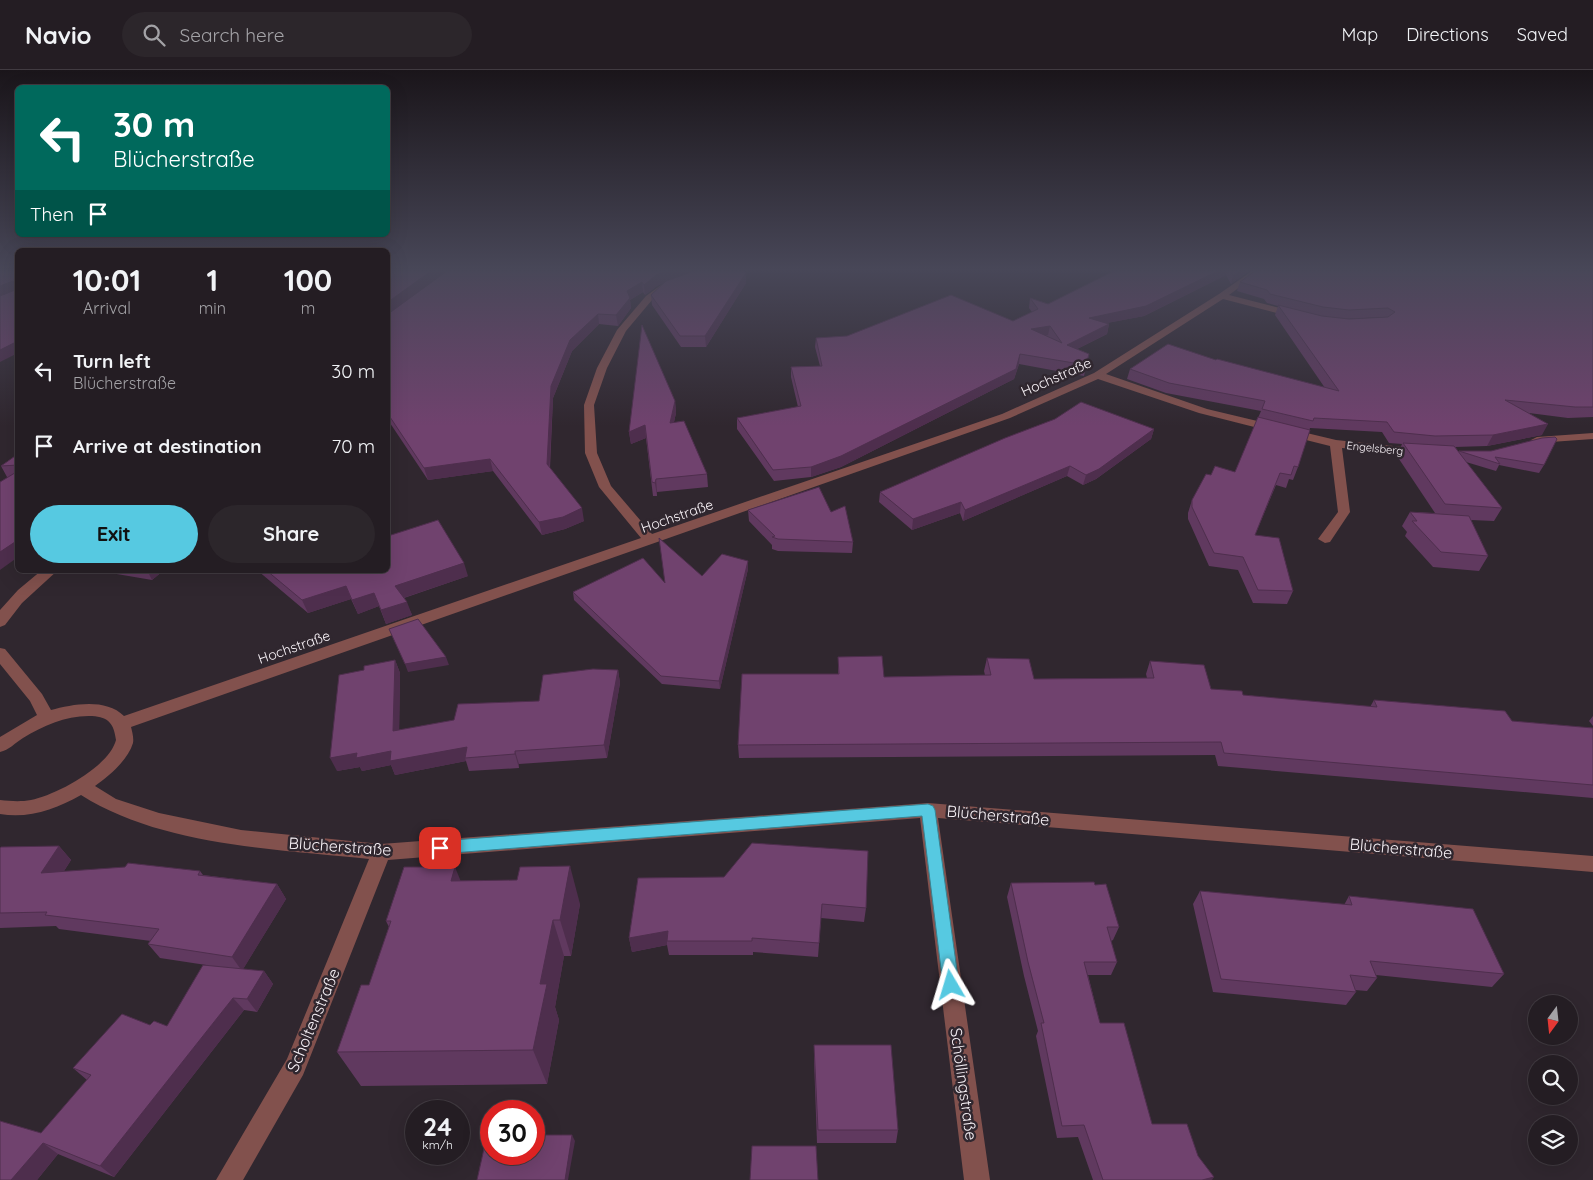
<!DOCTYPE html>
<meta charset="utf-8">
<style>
:root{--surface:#241d23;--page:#2c262b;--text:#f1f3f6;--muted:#a3a2a6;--line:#413b41;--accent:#56c9e1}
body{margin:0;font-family:Quicksand,sans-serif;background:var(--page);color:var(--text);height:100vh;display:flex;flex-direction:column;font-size:19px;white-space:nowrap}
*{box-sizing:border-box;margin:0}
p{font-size:16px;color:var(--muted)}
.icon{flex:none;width:28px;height:28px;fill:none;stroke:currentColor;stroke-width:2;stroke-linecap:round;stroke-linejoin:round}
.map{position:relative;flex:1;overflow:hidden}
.sheet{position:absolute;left:15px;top:178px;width:375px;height:325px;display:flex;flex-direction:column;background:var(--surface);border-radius:8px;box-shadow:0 5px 20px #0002,0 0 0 1px var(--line)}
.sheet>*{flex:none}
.guide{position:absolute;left:15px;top:15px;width:375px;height:152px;border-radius:8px;box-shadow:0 5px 20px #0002,0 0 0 1px var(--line);background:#00695c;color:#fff;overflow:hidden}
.needle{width:32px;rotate:195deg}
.buttons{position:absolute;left:1528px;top:925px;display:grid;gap:10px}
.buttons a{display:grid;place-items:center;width:50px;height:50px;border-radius:50%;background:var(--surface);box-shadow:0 5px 20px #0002,0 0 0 1px var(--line);font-size:25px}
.speed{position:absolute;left:405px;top:1030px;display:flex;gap:10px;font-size:25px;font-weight:700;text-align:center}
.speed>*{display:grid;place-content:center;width:65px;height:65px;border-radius:50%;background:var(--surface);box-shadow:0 5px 20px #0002,0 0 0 1px var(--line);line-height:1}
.speed small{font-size:12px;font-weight:400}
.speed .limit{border:8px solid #d22;background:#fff;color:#111}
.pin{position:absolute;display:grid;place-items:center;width:42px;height:42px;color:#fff;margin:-21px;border-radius:10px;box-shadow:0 2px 8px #0006}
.me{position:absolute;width:55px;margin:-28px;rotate:353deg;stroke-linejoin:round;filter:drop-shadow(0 0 4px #0008)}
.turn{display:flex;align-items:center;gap:18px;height:105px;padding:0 15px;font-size:22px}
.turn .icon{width:65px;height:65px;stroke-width:2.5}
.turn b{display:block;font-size:35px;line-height:42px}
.then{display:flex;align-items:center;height:48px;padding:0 15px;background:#0003;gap:10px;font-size:19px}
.eta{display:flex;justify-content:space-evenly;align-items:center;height:85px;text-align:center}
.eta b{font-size:30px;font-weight:700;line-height:35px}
.cta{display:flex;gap:10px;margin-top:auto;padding:10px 15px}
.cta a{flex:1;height:58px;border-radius:30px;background:var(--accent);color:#111;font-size:20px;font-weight:700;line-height:58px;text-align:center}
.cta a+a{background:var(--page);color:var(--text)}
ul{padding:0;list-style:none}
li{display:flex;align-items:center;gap:15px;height:75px;padding:0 15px}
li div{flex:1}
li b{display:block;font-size:19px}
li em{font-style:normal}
header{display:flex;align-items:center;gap:30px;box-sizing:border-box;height:70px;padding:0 25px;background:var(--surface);border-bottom:1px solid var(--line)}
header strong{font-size:24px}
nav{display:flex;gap:28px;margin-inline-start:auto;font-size:18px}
.search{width:350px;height:45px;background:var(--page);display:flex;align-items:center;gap:12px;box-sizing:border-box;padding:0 18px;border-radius:28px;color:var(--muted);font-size:19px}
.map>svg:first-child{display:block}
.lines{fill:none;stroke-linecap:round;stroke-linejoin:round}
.minor{fill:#82514d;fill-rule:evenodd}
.wall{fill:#60395f;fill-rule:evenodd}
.shaded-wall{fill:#4e2e4d}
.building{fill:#70426e;stroke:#4e2e4d;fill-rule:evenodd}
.route{fill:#56c9e1;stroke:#388392}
.labels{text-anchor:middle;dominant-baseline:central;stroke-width:5;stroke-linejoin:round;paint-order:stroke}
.far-street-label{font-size:11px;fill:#f8f2f7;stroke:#30272f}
.street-label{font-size:14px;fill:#f8f2f7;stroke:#30272f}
.near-street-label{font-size:16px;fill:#f8f2f7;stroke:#30272f}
</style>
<header>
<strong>Navio</strong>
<div class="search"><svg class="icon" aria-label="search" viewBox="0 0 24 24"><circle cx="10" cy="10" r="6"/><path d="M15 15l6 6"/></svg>Search here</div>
<nav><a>Map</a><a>Directions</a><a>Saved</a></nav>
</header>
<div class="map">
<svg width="1593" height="1110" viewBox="0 0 1593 1110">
<rect width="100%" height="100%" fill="#30272f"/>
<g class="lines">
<!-- minor -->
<g class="minor">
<path d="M1252,201h9l-32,24 70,18v4l-3,1 -73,-19 -117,75 101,35 129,31 86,9 2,3 -6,4 -76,-8 8,64 -20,30 -5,1 -7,-4 20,-27 -8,-66 -131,-33 -101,-34 -88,39 -879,309c1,4 3,11 2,16 -5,17 -24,33 -38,43l21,13 43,14 82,17 140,14 547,-41 665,53v16l-655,-54 52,362h-26l-44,-362 -532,42 -85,215 -60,105h-27l71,-121 82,-200c-92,-10 -208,-13 -288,-64 -25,14 -52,24 -81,19v-14c10,1 20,2 31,0 25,-5 78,-33 85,-60 -2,-16 -7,-23 -24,-24 -25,-1 -48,9 -69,22 -8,5 -14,12 -23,14v-15l37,-22 -7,-14 -30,-37v-16l5,1 37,45 9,16c22,-6 55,-12 73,6l517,-178 -42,-51 -14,-34 -1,-48 13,-37 20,-38 29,-34 18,-13 7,2 -19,15 -26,31 -19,37 -13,37 3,48 14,33 41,48 350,-120 92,-41 125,-79z"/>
<path d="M1593,363v6l-56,4 -6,-3 6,-3z"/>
<path d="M42,500h16l-36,33 -17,22 -5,2v-17l18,-20z"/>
</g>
</g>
<!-- wall -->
<g class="wall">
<path d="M388,201h355l3,12 -40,64h-25l-29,-42 -1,-10 36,-21 -11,3 -19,9 -12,9 -2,-3 -13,8 1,8 -13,18 -19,-2 -27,27 -19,47 -3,70 34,53 -19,8 -23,6 -49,-64 -65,9 -40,-60z"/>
<path d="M1114,201h135l-18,13 -5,-9 -82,41 -38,7 3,1 -2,10 -30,15 12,5 -5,22 -65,-12 -5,15 -173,88 -30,10 -37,4 -37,-52v-11l61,-11 -7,-30v-10l29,-1 -5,-19 1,-9 31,-2 166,-15 19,-9 -3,-4 1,-10 18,6z"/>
<path d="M1593,201v146l-25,1 -39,-5 13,22 -55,11 -32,1 4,5v-1h32l53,14 -5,8 -40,-8 -3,6 -30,-9 36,46 -8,13 -23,-1 17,36 -9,15 -46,-4 -28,-31 2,-4 -5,-6 8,-14 25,1 -38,-57 5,-12 -13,-1 -7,-11 -72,-4 -12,39 -5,13 -4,-1 -3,9 -10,-3 -21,50 38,56 -6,13 -34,-1 -15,-33 -29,-4 -21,-47v-6l4,-13 19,-25 24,-3 26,-61 -95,-18 -39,-14 3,-10 86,-9 109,28 -50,-73 3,-9 -11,-3 -3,-4 -27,-8 3,-9zM1384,247l1,1 -39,1z"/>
<path d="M675,331l1,12 -2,9 33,52 1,13 -51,5v4h-4l-7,-58 -15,6 -2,-12z"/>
<path d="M1154,359l-3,10 -55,40 -13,6 -16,-9 -104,45 -3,-8 -48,17 -33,-28 1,-10z"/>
<path d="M18,384v103l-11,-80 -6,-11z"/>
<path d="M748,440l83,2 22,30 -1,11 -74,-2 -6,-2v-4l-23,-24z"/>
<path d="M748,491v8l-28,120 -58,-5 -88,-84 -1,-8 92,-9 37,-7z"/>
<path d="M104,500h60l-12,10 -47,-8z"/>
<path d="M257,500h131l80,6 -64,22 8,17 -26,9 -7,-18 -21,8 -7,-15 -43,14z"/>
<path d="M838,587l46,20 101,-2 -1,-4 3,-13 47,21 113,-1 -1,-4 4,-13 61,28 32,6 127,12 4,-7 138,21 81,7v70l-375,-32 -3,-11 -476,3 -1,-13 100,-71z"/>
<path d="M395,590l5,13 -1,57 55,-10 85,-19 79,-31 2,13 -13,75 -88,6v4l-50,3 -3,-10 -71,14 -4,-10 -29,6 -2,-4 -23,4 27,-101z"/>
<path d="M1593,646v10l-4,-5z"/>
<path d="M59,776l12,14 -7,11h136l3,4 74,9 9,15 -43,70 21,2 9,13 -16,28 -13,-2 -130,167 -56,-23 -21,26h-37l87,-100 -14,-12 77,-43 17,1 39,-61 -46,-7 -12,-14 3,-3 -92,-12 -3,-3 -56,2v-80z"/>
<path d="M638,808l228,30 -2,14 -43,-4 -3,39 -65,-5v3h-84l-2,-10 -35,7 -3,-14z"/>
<path d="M461,811l119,23 -9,52h-7l-9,51 4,13 -12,64 -186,2 -24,-34 32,-67 20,-58 -3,-6z"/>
<path d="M1011,813l84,2 24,42 -6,13 -2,1 6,21 -6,13h-23l12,48 52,101 46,32 14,24h-119l-15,-43 -21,1 -21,-102 2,-5 -14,-55 -17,-79z"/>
<path d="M1200,821l144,14 5,-9 155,78 -12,13 -116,-12 1,3 -10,13 -12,-1 1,2 -10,13 -133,-13 -20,-88z"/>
<path d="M814,975l84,85 -2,13h-79l-3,-83z"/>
</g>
<!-- shaded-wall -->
<g class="shaded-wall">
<path d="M431,201h16l-59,44v-13z"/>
<path d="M666,201h30l-20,6 -19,9 -12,9 -1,-10 12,-10z"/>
<path d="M1218,201h9l-1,4 -82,41 -57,11 2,-9z"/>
<path d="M1239,201h10l-18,13 2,-9z"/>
<path d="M746,203v10l-40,64 -1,-11z"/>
<path d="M13,211l4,8 -17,8v-11z"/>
<path d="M642,212l1,10 -13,8 1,8 -13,18 -2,-11 11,-24z"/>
<path d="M598,244l1,10 -27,27 -19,47 -4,79 -2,-13 4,-78 19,-46z"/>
<path d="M1109,254l-2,10 -42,21 2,-10z"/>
<path d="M1050,256l-2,9 -18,4 1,-10z"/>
<path d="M18,271v12l-18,9v-12z"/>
<path d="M1020,284l-1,10 -5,15 -173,88 -30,10v-10z"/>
<path d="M675,331l1,12 -5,22 -1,-12z"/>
<path d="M1548,354l-6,11 -55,11 6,-11z"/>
<path d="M645,355l1,13 -15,6 -2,-12z"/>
<path d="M1154,359l-3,10 -55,40 -13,6 3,-10z"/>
<path d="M490,389l3,12 -65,9 -4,-12z"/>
<path d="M1070,396l-3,10 -104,45 2,-11z"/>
<path d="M656,409l1,13v4l-2,-13z"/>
<path d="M961,432l-1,11 -48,17 1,-11z"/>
<path d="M582,438l2,13 -19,8 -23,6 -3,-13z"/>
<path d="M18,470v17l-18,13v-18z"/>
<path d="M748,491v8l-28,120 -1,-8z"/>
<path d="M464,493l4,13 -68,23 -5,-13z"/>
<path d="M147,500h17l-12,10z"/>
<path d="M346,516l5,13 -43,14 -6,-13z"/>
<path d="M374,523l5,13 -21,8 -6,-14z"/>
<path d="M407,532l5,13 -26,9 -5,-14z"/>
<path d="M446,587l3,8 -41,7 -3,-8z"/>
<path d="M395,590l5,13 -1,72 -6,-14z"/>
<path d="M618,600l2,13 -13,75 -3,-13z"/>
<path d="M467,677l-2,11 1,3 -71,14 -4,-10 -29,6 -2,-4 -23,4 -7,-13 27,-5z"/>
<path d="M515,681l4,13v4l-4,-14z"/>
<path d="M59,776l12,14 -17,27 -13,-14z"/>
<path d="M570,796l10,38 -9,52 -11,-36z"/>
<path d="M455,797l15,37 -19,-23z"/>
<path d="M277,814l9,15 -44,72 -10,-14z"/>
<path d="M553,850l11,36 -9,51 4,13 -12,64 -14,-34 7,-66z"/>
<path d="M668,861l-1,10v4l-35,7 -3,-14z"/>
<path d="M264,901l9,13 -16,28 -10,-13z"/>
<path d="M233,928l11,12 -130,167 -14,-11z"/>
<path d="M572,1065l3,6 -7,39h-3z"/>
<path d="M43,1073l15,11 -21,26h-26z"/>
<path d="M1214,1107l-2,3h-10z"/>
</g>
<!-- building -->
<g class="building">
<path d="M0,201h18v70l-18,9v-54l15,-6v-8l-2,-1 -13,5z"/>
<path d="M388,201h43l-43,31z"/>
<path d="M447,201h219l-10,4 -12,10 -2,-3 -15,9 3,7 -14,17 -18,-1 -28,26 -19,46 -4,78 35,44 -19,9 -24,5 -49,-63 -66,9 -36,-54v-100z"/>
<path d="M694,201h49l3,2 -41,63h-25l-29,-41 15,-14z"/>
<path d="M1114,201h104l-72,35 -57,12 20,6 -42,21 22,9 -3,11 -66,-11 -4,15 -175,87 -30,11 -38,3 -36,-52 64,-12 -10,-39 31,-1 -6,-28 31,-2 104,-41 62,26 25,-12 -8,-11 18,6zM1050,256l12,17 -31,-14z"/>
<path d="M1231,201h8l-6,4z"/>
<path d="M1255,201h338v136h-18l-70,-7 43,24 -55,11 -58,1 -41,-4 -7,-10 -73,-4 -1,3 -51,-12 3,-8 -96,-18 -39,-14 38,-25 48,16 1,-1 122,32 -61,-86 44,11 27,3 39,-2 7,-5 -7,-4 -39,2 -26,-3 -53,-13 -3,-4 -27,-8z"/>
<path d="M642,255l33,76 -5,22 14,-2 23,53 -51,5 -1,4 -3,-1 -7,-57 -16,7z"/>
<path d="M1081,332l73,27 -55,40 -13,6 -16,-9 -105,44 -4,-8 -48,17 -33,-27 125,-54 50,-19z"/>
<path d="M1258,347l52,13 -12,37 -4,-1 -3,9 -11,-2 -25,62 24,3 14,53 -35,-1 -15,-33 -29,-4 -22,-46v-7l14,-26 5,1 4,-9 20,6z"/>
<path d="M1555,367l2,2 -13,26 -49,-8 5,7 -41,-13h32l51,-13z"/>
<path d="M1403,373l51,3 48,62 -57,-4z"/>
<path d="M18,384v11l-17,1z"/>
<path d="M18,401v47h-3l3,4v18l-18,12v-70z"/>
<path d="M819,417l12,25 14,-6 8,36 -75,-3 -6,-2 3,-1 -27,-26z"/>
<path d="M1410,442l59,4 19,40 -47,-4 -29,-31h5z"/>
<path d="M438,450l26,43 -69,23 12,16 -26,8 -7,-17 -22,7 -6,-14 -44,14 -36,-30h122v-34z"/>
<path d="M659,468l43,38 20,-22 26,7 -29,120 -58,-5 -88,-84 70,-34 22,25z"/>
<path d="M418,549l28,38 -41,7 -16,-35z"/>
<path d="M882,586l2,21 107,-2 -4,-17 42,1 5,20 120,-1 -4,-17 54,4 7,24 31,2 1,4 134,12 -3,-7 131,11 7,10 81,7v57l-369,-32 -3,-11 -483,3 4,-71h97l-1,-17z"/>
<path d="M395,590l-2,71 61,-11 4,-16 81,-3 4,-26 50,-6 25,1 -14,75 -89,6v3l-50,4 2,-11 -77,14 1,-10 -35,7 1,-5 -27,5 9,-83 25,-5v-4z"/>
<path d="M752,773l116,8 -2,57 -44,-4 -3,39 -67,-5v3h-85l1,-10 -39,7 9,-60 86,-1z"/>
<path d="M59,776l-18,27 84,-6 3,-4 72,8 -2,4 79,9 -45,73 -84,-13 11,-15 -114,-14 2,-3 -47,1v-65l1,-1z"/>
<path d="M570,796l-10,54h-7l-13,64h7l-14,66 -196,2 24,-67h8l22,-64h-5l18,-54h51l-4,14 66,-1 3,-13z"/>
<path d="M1094,812l1,3 11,-1 13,43h-12l10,35h-33l16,61h24l28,101h35l11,32 16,21 -12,3h-99l-19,-55 -22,1 -21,-103h3l-16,-61 -17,-79z"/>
<path d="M1200,821l152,14 -3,-9 124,13 31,65 -134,-13 7,17 -27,-3 6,17 -135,-13z"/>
<path d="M203,895l61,6 -17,28 -14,-1 -133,168 -57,-23 -32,37h-11v-59l41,12 50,-58 -18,-7 49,-54 28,11 4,-4 13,5z"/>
<path d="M814,975h77l7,85h-80z"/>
<path d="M487,1065h4v19h43v-19h38l-7,45h-88z"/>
<path d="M752,1076h64l2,34h-68z"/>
</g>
<!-- sky -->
<linearGradient id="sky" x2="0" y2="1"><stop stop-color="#1a151a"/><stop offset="0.56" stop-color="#484758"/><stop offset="1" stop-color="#484758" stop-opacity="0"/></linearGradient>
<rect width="1593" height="356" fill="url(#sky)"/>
<!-- route -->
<path class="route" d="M928,734l5,2 2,4 24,175 -2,6 -6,2 -6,-2 -2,-6 -21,-169 -482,38 -5,-2 -2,-4 2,-5 5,-2z"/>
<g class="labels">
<!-- far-street labels -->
<g class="far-street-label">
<text transform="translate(1375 378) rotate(6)">Engelsberg</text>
</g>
<!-- street labels -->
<g class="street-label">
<text transform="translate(1056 307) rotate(-24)">Hochstraße</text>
<text transform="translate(677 446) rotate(-19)">Hochstraße</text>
<text transform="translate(294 577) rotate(-19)">Hochstraße</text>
</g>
<!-- near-street labels -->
<g class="near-street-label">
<text transform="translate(998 745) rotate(5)">Blücherstraße</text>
<text transform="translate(340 776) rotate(4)">Blücherstraße</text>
<text transform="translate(1401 778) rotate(5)">Blücherstraße</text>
<text transform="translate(313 950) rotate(-67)">Scholtenstraße</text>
<text transform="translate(964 1014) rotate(82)">Schöllingstraße</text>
</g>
</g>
</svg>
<div class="buttons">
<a><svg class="needle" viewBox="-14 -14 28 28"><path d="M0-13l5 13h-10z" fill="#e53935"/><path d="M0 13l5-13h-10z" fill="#a3a2a6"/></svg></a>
<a><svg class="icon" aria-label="search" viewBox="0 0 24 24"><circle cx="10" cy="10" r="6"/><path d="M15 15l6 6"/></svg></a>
<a><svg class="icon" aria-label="layers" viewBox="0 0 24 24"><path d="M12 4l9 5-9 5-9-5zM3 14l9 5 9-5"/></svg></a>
</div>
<div class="speed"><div>24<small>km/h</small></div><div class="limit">30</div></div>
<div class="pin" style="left:440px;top:778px;background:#d93025"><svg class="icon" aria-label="arrive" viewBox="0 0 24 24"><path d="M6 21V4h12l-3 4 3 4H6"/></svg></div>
<svg class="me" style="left:951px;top:915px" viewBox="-20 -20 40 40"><path d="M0-17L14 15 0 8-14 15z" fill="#56c9e1" stroke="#fff" stroke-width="4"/></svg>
<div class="guide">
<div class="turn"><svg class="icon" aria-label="left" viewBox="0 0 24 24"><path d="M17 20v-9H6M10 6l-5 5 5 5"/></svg><div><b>30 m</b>Blücherstraße</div></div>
<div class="then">Then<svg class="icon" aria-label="arrive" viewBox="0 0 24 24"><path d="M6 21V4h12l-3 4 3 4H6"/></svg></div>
</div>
<section class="sheet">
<div class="eta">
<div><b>10:01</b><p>Arrival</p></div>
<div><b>1</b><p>min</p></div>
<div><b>100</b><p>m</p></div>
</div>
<ul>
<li><svg class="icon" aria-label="left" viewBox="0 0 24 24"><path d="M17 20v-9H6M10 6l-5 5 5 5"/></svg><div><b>Turn left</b><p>Blücherstraße</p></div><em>30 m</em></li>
<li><svg class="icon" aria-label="arrive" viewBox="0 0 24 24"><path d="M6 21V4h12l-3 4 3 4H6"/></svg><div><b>Arrive at destination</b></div><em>70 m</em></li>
</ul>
<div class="cta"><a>Exit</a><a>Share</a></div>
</section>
</div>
